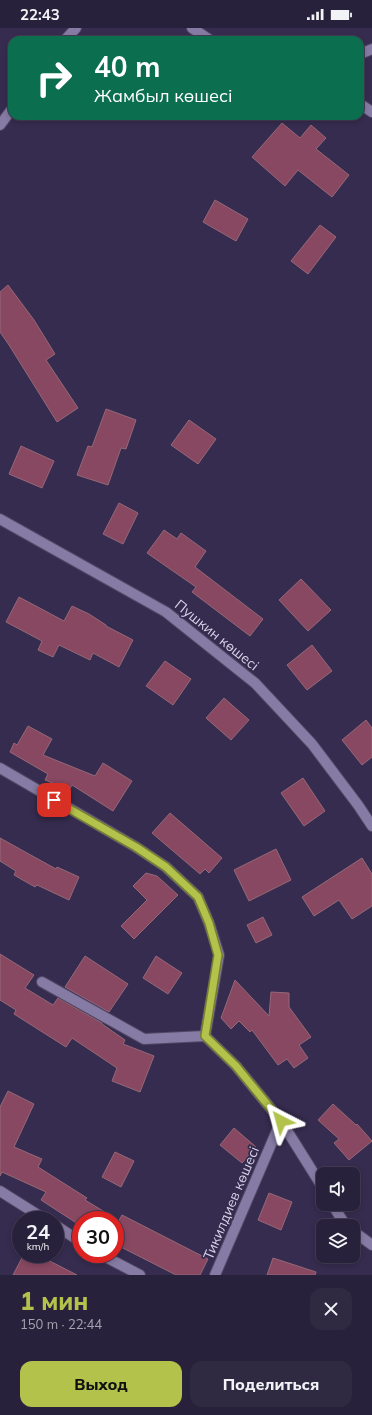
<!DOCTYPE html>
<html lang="ru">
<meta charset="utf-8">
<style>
:root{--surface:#28213b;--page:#302942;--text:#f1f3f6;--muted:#a5a3af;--line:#443e55;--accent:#b2c24b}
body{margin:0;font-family:Mulish,sans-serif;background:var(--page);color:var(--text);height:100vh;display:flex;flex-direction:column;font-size:15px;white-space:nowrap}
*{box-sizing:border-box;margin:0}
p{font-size:13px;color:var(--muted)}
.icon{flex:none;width:22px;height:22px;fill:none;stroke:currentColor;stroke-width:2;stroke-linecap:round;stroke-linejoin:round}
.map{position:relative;height:1247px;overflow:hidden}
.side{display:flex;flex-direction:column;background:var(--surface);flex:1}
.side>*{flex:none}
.guide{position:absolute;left:8px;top:8px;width:356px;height:84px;border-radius:12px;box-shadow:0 2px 6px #0003,0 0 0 1px var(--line);background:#0b6e4f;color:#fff;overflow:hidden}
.tools{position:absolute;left:316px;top:1139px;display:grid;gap:8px}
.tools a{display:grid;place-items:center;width:44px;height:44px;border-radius:8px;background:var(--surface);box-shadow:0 2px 6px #0003,0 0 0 1px var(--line);font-size:20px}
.speed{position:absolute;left:12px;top:1183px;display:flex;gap:8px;font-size:20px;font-weight:700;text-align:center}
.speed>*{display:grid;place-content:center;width:52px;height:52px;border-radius:50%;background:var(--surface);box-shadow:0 2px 6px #0003,0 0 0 1px var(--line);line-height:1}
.speed small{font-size:10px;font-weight:400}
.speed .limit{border:6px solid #d22;background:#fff;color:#111}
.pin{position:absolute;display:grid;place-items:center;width:34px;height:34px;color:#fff;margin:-17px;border-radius:8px;box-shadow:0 2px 6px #0006}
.me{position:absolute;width:44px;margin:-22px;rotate:321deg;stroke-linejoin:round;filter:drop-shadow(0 0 3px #0008)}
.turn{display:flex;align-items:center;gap:14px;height:84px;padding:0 20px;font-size:18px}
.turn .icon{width:52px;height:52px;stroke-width:2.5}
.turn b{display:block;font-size:28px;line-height:34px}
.round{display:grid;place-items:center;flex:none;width:42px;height:42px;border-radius:12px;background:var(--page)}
.summary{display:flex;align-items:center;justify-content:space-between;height:68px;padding:0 20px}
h1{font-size:24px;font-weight:800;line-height:30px;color:var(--accent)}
.cta{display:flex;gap:8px;margin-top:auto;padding:8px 20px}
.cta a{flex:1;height:46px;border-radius:12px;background:var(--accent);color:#111;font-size:16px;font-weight:800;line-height:46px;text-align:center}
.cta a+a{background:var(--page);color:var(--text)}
.status{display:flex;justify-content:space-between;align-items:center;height:28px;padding:0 20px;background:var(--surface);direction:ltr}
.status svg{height:11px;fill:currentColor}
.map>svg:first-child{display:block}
.building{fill:#884861;stroke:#956878}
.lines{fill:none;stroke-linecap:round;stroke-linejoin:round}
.minor-casing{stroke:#524866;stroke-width:12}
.minor{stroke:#867ba4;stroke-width:10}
.route-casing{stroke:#747e31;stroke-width:10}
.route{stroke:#b2c24b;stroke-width:7}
.labels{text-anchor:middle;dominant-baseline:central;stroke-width:3.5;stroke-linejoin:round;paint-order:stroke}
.street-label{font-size:14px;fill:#d7d2e8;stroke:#362c4f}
</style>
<div class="status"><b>22:43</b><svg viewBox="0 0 49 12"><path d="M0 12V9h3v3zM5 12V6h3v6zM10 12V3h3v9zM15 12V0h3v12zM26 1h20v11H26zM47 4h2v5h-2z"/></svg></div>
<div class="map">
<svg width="372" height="1247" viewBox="0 0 372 1247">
<rect width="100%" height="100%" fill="#362c4f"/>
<!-- building -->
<g class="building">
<path d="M282,95l18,15 11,-13 15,13 -10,11 33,26 -17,22 -34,-27 -13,16 -33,-29z"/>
<path d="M215,172l33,19 -12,22 -33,-19z"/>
<path d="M320,197l16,12 -28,37 -17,-13z"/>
<path d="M8,257l26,35 21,34 -9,6 32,48 -21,14 -48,-77 -9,-13v-40z"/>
<path d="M106,381l30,11 -10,29 -5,-1 -13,37 -31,-10 11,-29 4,1z"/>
<path d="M189,392l27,19 -18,25 -27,-19z"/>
<path d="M21,418l33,15 -12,27 -33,-14z"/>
<path d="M119,475l19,10 -15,31 -20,-10z"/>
<path d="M164,502l13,9 4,-6 25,18 -11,16 68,52 -13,17 -58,-44 4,-5 -49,-34z"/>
<path d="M301,551l30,31 -23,21 -29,-31z"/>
<path d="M19,569l45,24 8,-15 17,8 17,11v1l27,14 -14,27 -26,-14 -3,7 -31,-15 -6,12 -15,-7 4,-9 -36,-19z"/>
<path d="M312,617l20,26 -25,19 -20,-25z"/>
<path d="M165,633l26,18 -18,26 -27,-19z"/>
<path d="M224,670l25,22 -18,20 -25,-22z"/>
<path d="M366,692l6,8v29l-10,8 -20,-25z"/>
<path d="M28,698l24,13 -9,16 52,21 8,-13 29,18 -19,30 -41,-26 -3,5 -24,-10 3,-6 -38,-22 4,-9 3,2z"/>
<path d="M303,750l22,33 -21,15 -23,-33z"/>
<path d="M170,785l52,45 -13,15 -4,-4 -5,5 -48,-41z"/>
<path d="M0,810l56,31 1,-2 22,10 -10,23 -32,-15 -2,2 -21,-12 2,-4 -16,-10z"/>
<path d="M276,821l15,31 -42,21 -15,-31z"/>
<path d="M362,830l10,16v32l-20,13 -13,-19 -25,16 -12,-19z"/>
<path d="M146,845l11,3 21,19 -44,44 -13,-13 26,-26 -14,-14z"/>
<path d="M263,889l9,18 -16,8 -9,-18z"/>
<path d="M0,926l34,21 -9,13 28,17 5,-7 44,25v1l23,16 -2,4 31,12 -14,36 -28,-11 5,-13 -45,-30 -6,9 -52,-33 2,-4 -16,-10z"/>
<path d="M85,928l43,28 -19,28 -44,-25z"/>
<path d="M156,928l26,17 -14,21 -25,-16z"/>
<path d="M235,952l34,36 2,-24 18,1v14l22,30 -12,8 9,13 -14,10 -7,-9 -9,6 -26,-35 -2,2 -11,-11 -8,8 -10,-11z"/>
<path d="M8,1063l26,13 -20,43 28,12 -4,8 49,31 -2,2 33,20h-37v6l-40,-26 5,-8 -44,-20 -2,4v-69z"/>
<path d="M333,1076l23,21 1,-1 15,17 -23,19 -15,-17 5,-4 -21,-19z"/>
<path d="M234,1100l22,19 -14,16 -22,-18z"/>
<path d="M115,1124l19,9 -13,26 -19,-10z"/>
<path d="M269,1165l23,9 -11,28 -23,-10z"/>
<path d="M122,1187l86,44 -8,16h-24l-61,-31v-16z"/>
<path d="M24,1226h12l41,21h-64z"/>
<path d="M273,1230l43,14 -1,3h-48z"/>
</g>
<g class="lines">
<!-- minor casing -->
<g class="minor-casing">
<g id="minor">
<path d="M192,0l18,12"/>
<path d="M65,12l11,-12"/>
<path d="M360,26l12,-5"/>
<path d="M360,76l12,8"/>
<path d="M0,97l12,-16"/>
<path d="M0,491l166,93 89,71 57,61 46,61 14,21"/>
<path d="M0,740l136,79 30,20 32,30 11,26 10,32 -14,81"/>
<path d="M42,954l102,57 61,-3 31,30 45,55 42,67"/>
<path d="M0,1163l46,29"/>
<path d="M332,1176l14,22"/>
<path d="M55,1197l26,17"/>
<path d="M353,1203l19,14"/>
<path d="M100,1226l40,21"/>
<path d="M215,1247l66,-154"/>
</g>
</g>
<!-- minor -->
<use href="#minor" class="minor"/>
</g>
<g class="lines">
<!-- route casing -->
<g class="route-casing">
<path id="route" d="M54,772l82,47 30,20 32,30 11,26 9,32 -13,81 31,30 45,55"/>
</g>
<!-- route -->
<use href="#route" class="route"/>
</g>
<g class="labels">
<!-- street labels -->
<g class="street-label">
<text transform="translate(217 607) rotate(39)">Пушкин көшесі</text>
<text transform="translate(231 1175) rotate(-67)">Тикилдиев көшесі</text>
</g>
</g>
</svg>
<div class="tools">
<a><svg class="icon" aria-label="sound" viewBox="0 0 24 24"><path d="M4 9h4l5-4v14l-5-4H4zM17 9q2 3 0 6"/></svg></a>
<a><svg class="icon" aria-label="layers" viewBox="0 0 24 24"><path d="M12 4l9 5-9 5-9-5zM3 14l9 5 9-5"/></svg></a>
</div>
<div class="speed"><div>24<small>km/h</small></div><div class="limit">30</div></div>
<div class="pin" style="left:54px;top:772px;background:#d93025"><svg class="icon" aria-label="arrive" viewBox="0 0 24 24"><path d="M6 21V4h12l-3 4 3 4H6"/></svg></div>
<svg class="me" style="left:281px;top:1093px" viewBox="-20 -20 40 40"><path d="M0-17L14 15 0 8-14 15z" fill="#b2c24b" stroke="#fff" stroke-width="4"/></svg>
<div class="guide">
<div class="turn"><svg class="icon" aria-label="right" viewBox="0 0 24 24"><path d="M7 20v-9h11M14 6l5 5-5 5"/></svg><div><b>40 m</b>Жамбыл көшесі</div></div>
</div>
</div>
<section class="side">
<div class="summary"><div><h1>1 мин</h1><p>150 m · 22:44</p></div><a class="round"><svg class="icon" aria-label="close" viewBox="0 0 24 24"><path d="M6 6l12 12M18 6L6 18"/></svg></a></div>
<div class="cta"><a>Выход</a><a>Поделиться</a></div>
</section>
